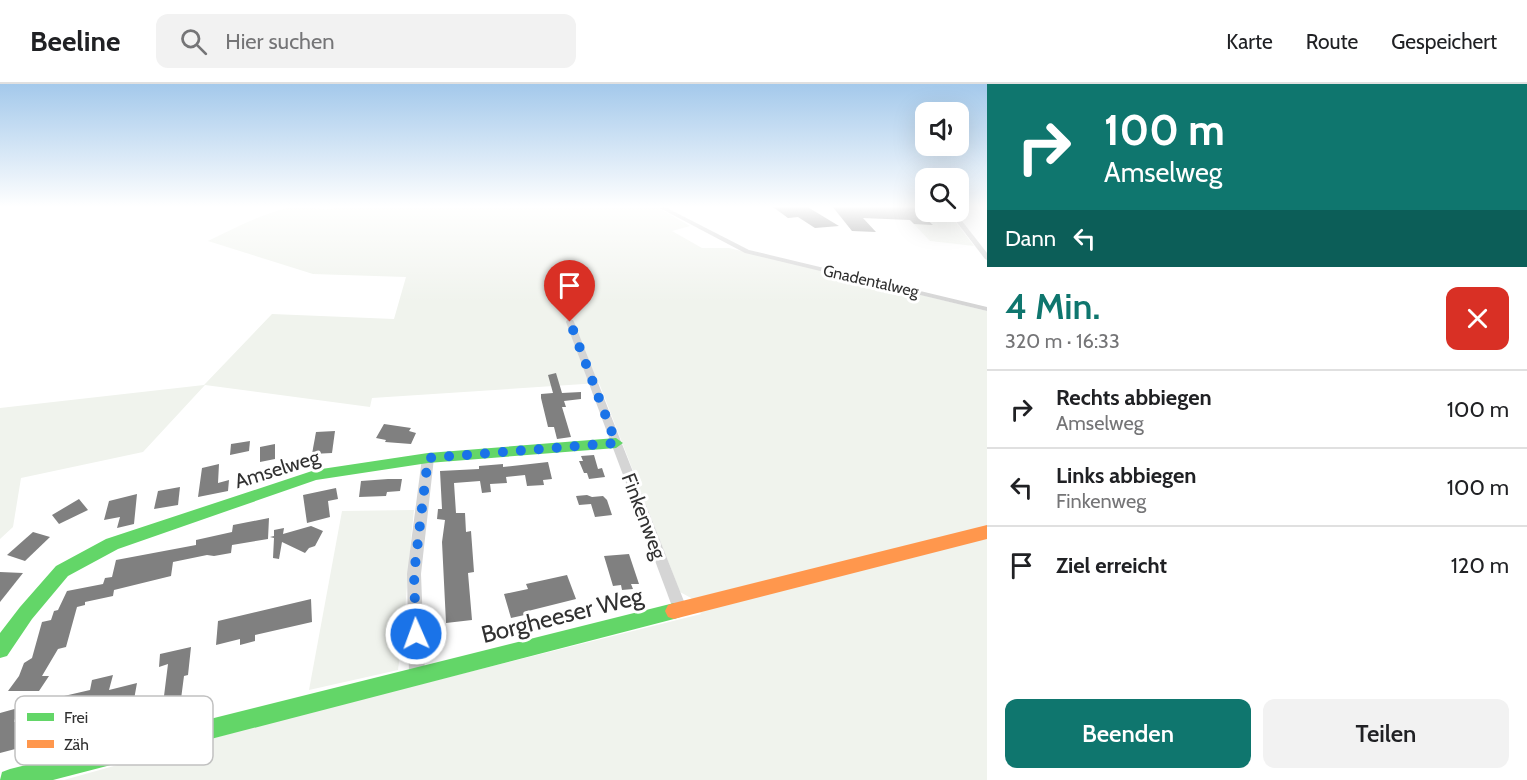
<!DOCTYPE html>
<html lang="de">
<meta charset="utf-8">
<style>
:root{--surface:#fff;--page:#f2f2f2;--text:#202124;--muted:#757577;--line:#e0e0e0;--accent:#0f766e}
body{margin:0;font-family:Cabin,sans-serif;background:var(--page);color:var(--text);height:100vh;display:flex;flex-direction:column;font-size:22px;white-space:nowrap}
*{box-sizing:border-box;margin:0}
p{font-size:20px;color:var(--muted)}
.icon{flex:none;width:33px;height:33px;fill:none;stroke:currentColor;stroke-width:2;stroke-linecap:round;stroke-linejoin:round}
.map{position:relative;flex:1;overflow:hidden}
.side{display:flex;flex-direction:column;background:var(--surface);width:540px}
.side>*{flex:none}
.hud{background:#0f766e;color:#fff;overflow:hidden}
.fabs{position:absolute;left:915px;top:18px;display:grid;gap:12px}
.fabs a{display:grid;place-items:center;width:54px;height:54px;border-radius:12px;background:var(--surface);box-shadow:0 6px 24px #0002;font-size:30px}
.pin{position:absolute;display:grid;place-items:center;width:51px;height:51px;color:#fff;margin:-62px -26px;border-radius:50% 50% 50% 0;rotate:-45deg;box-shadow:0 0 6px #0007}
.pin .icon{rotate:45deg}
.me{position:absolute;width:66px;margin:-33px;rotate:358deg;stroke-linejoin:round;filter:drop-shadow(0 0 4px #0008)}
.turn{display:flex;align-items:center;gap:21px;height:126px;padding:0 18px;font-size:27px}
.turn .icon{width:78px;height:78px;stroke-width:2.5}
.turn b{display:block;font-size:42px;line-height:51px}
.then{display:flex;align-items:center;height:57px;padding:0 18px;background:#0003;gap:12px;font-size:22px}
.round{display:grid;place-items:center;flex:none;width:63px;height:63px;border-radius:12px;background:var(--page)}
.headline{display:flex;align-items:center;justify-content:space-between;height:102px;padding:0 18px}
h1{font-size:36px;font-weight:600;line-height:45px;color:var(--accent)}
.cta{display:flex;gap:12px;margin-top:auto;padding:12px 18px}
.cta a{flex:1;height:69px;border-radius:12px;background:var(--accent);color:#fff;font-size:24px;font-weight:600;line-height:69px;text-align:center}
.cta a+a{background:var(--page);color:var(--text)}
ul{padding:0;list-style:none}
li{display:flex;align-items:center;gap:18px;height:78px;padding:0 18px;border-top:2px solid var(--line)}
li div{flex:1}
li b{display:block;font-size:22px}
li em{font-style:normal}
header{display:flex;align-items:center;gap:36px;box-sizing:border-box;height:84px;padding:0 30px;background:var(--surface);border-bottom:2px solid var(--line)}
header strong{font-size:28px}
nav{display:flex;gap:33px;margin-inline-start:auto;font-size:21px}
.search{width:420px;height:54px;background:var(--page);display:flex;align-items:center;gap:15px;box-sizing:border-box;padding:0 21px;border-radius:12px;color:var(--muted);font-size:22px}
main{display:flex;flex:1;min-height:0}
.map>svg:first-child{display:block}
.green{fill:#f0f3ed}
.building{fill:#808080}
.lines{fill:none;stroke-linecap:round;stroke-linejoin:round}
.street{fill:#d5d5d5;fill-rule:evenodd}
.fast{fill:#63d668;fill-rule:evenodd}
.slow{fill:#ff974d;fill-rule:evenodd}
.route{stroke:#1a73e8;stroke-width:10;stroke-dasharray:0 18}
.labels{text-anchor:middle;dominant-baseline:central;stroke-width:6;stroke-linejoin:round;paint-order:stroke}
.far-street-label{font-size:16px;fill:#313131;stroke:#fff}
.street-label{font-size:20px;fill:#313131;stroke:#fff}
.near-street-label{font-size:24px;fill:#313131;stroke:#fff}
.key{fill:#fff;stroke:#c1c1c1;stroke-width:1.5}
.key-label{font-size:16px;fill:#313131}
</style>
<header>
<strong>Beeline</strong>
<div class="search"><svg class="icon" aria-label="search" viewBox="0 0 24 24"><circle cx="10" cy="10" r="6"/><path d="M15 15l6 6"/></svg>Hier suchen</div>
<nav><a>Karte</a><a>Route</a><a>Gespeichert</a></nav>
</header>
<main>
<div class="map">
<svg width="987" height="696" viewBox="0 0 987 696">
<rect width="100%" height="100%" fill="#fff"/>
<!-- green -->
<g class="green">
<path d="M341,122h314l35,20 -18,5 30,17h27l258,63v469h-923l221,-62 416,-104 -10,-16 -11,-6 -81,-209 -227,15 -2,9 -165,-22 -62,67 -122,26 -8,49 -13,12v-131l204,-23 68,-71 122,5 12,-42 -93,-3 -105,-33c26,-13 54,-27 82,-34 17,-3 34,7 51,-1z"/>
<path d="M917,126l31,2 26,34 -44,-5 -16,-17h18z"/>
<path d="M414,426c-6,53 -8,107 -16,160l-89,20 33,-179z"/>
</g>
<!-- building -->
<g class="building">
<path d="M806,122l33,20 -24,2 -17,-11 -10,1 -15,-11z"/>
<path d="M832,122h80l21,19 -19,-1 -4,-4 -47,-2 13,14 -24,-1z"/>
<path d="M556,289l6,20 19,-1v7l-17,2 2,6h-4l9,30 -14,2 -3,-12h-6l-7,-29v-4l12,-1 -5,-18z"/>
<path d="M384,340l27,4 -2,3 7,2 -5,11 -26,-2 1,-2 -10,-2z"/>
<path d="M335,347l-3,22 -20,1 4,-22z"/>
<path d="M250,357l-1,10 -19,4 1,-11z"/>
<path d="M275,360v15l-15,3v-15z"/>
<path d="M594,371l4,14 4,-1 3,9 -16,2 -2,-6h-3l-5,-12h4l-2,-5z"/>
<path d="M548,378l4,17 -9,1 1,5 -17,1 -2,-11 -19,2 1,6 -17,1 1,8 -9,1 -2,-12 -26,2 2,30h9l1,19 5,-1 3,41 -6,1 4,47 -26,3 -4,-81 3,-22 -8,-1 1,-10h4l-2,-38 39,-2v-3l24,-2v3z"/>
<path d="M219,380l-1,19 11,-3 -1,11 -30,6 4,-29z"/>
<path d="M388,395h14l-2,12 -13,1 -1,4 -27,1 2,-16z"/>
<path d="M180,403l-2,18 -24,4 4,-18z"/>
<path d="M336,404l2,11 -10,2 2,16 -23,6 -4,-28z"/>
<path d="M137,410l-3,30 -17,4 3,-11 -16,3 5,-19z"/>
<path d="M587,411l5,2 11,-1 4,4 5,15 -17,2 -4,-13 -12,1 -3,-9z"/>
<path d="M79,415l9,11 -29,14 -7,-9z"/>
<path d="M269,434l-1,21 -36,6 -1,8 -17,3 -7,-1 -34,7 -2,14 -57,14 -1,6 -28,6v3l-8,2 -11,40 -8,2 -16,27h7l-10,15h-31l11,-15 5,-13 8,-5 10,-36 9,-2 3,-9 4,-1 9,-19 36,-7 2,-6 7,-1 4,-17 80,-15v-5l36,-8 1,-7z"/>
<path d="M311,442l12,5 -8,15 -6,2 -4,5 -23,-11 -3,17 -6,-1 1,-20 -4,-1 4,-1v-6l10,-2 -1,6z"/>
<path d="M33,448l17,5 -25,24 -18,-6z"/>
<path d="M629,470l10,30h-8l2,5 -11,1 -1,-5 -8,1 -9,-30z"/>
<path d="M0,488l23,1 -23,29z"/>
<path d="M567,491l9,24 -48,12 1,3 -18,4 -7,-24 24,-5 -2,-5z"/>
<path d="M311,515l1,23 -57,13v6l-15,4v-6l-24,6 2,-24z"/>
<path d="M191,563l-3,28 -4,1 -3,23 -18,5 5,-40 -9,3 1,-13z"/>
<path d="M113,591l-4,15 28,-7 -4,22 -68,17 -4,15 -61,16v-40l18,-5 -4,14 47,-12 3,-14 26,-6 2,-10z"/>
</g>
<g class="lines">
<!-- street -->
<g class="street">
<path d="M656,122h7l86,44 238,57v4l-242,-58z"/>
<path d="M949,128h6l32,41v7l-2,-1z"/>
<path d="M567,236h6l1,2 113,287 -2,5 -5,1 -5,-1 -2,-5 -107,-287z"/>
<path d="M428,370l4,1 2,3 -13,116 4,101 -3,5 -5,3 -5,-3 -3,-5 -2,-101 15,-116 2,-3z"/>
</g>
<!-- fast -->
<g class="fast">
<path d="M616,354l7,5 -7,5 -188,15 -112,17 -198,69 -50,27 -36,43 -25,37 -7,2v-25l20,-26 36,-41 50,-27 209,-69 113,-17z"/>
<path d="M674,519l6,2 3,6 -3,6 -6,2 -621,161h-53l2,-8 8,-3z"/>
</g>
<!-- slow -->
<path class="slow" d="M987,441v14l-313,80 -6,-2 -3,-6 3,-6 6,-2z"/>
</g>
<!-- sky -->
<linearGradient id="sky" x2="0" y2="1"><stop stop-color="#a4c9eb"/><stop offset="0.56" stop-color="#fff"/><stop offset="1" stop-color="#fff" stop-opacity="0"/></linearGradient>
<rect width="987" height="219" fill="url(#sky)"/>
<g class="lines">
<!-- route -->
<path class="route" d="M416,550l-2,-60 14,-116 188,-15 -46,-121"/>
</g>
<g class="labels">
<!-- far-street labels -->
<g class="far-street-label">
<text transform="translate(871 197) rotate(13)">Gnadentalweg</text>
</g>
<!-- street labels -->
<g class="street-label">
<text transform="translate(277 385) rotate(-17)">Amselweg</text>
<text transform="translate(644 432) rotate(69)">Finkenweg</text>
</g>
<!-- near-street labels -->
<g class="near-street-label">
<text transform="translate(562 531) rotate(-14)">Borgheeser Weg</text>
</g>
</g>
<!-- legend -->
<rect x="15" y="612" width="198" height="69" rx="9" class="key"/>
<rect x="27" y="629" width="27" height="8" fill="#63d668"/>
<rect x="27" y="656" width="27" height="8" fill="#ff974d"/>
<g class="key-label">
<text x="64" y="639">Frei</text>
<text x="64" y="666">Zäh</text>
</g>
</svg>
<div class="fabs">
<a><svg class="icon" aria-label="sound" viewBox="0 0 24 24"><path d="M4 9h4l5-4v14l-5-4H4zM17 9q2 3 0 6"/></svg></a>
<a><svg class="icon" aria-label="search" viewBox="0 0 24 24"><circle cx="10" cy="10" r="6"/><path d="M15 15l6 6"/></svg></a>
</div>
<div class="pin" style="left:570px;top:238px;background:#d93025"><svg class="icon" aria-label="arrive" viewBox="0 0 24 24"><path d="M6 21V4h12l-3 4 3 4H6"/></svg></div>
<svg class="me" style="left:416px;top:550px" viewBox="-20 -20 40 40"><circle r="17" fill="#1a73e8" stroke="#fff" stroke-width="3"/><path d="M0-11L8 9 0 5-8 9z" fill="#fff"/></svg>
</div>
<section class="side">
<div class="hud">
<div class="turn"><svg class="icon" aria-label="right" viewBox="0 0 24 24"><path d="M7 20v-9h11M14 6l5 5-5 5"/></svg><div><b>100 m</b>Amselweg</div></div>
<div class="then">Dann<svg class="icon" aria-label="left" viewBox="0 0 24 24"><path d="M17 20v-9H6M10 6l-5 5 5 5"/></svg></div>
</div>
<div class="headline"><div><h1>4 Min.</h1><p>320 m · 16:33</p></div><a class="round" style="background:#d93025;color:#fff"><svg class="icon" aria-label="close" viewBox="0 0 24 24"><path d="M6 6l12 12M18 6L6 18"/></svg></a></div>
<ul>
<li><svg class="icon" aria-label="right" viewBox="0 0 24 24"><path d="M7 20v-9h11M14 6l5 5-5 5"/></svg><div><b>Rechts abbiegen</b><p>Amselweg</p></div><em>100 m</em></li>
<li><svg class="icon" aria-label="left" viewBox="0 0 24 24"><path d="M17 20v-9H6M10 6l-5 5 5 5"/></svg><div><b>Links abbiegen</b><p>Finkenweg</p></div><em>100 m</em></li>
<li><svg class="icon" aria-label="arrive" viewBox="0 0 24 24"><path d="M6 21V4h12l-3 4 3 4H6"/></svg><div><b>Ziel erreicht</b></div><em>120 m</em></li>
</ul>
<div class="cta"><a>Beenden</a><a>Teilen</a></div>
</section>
</main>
